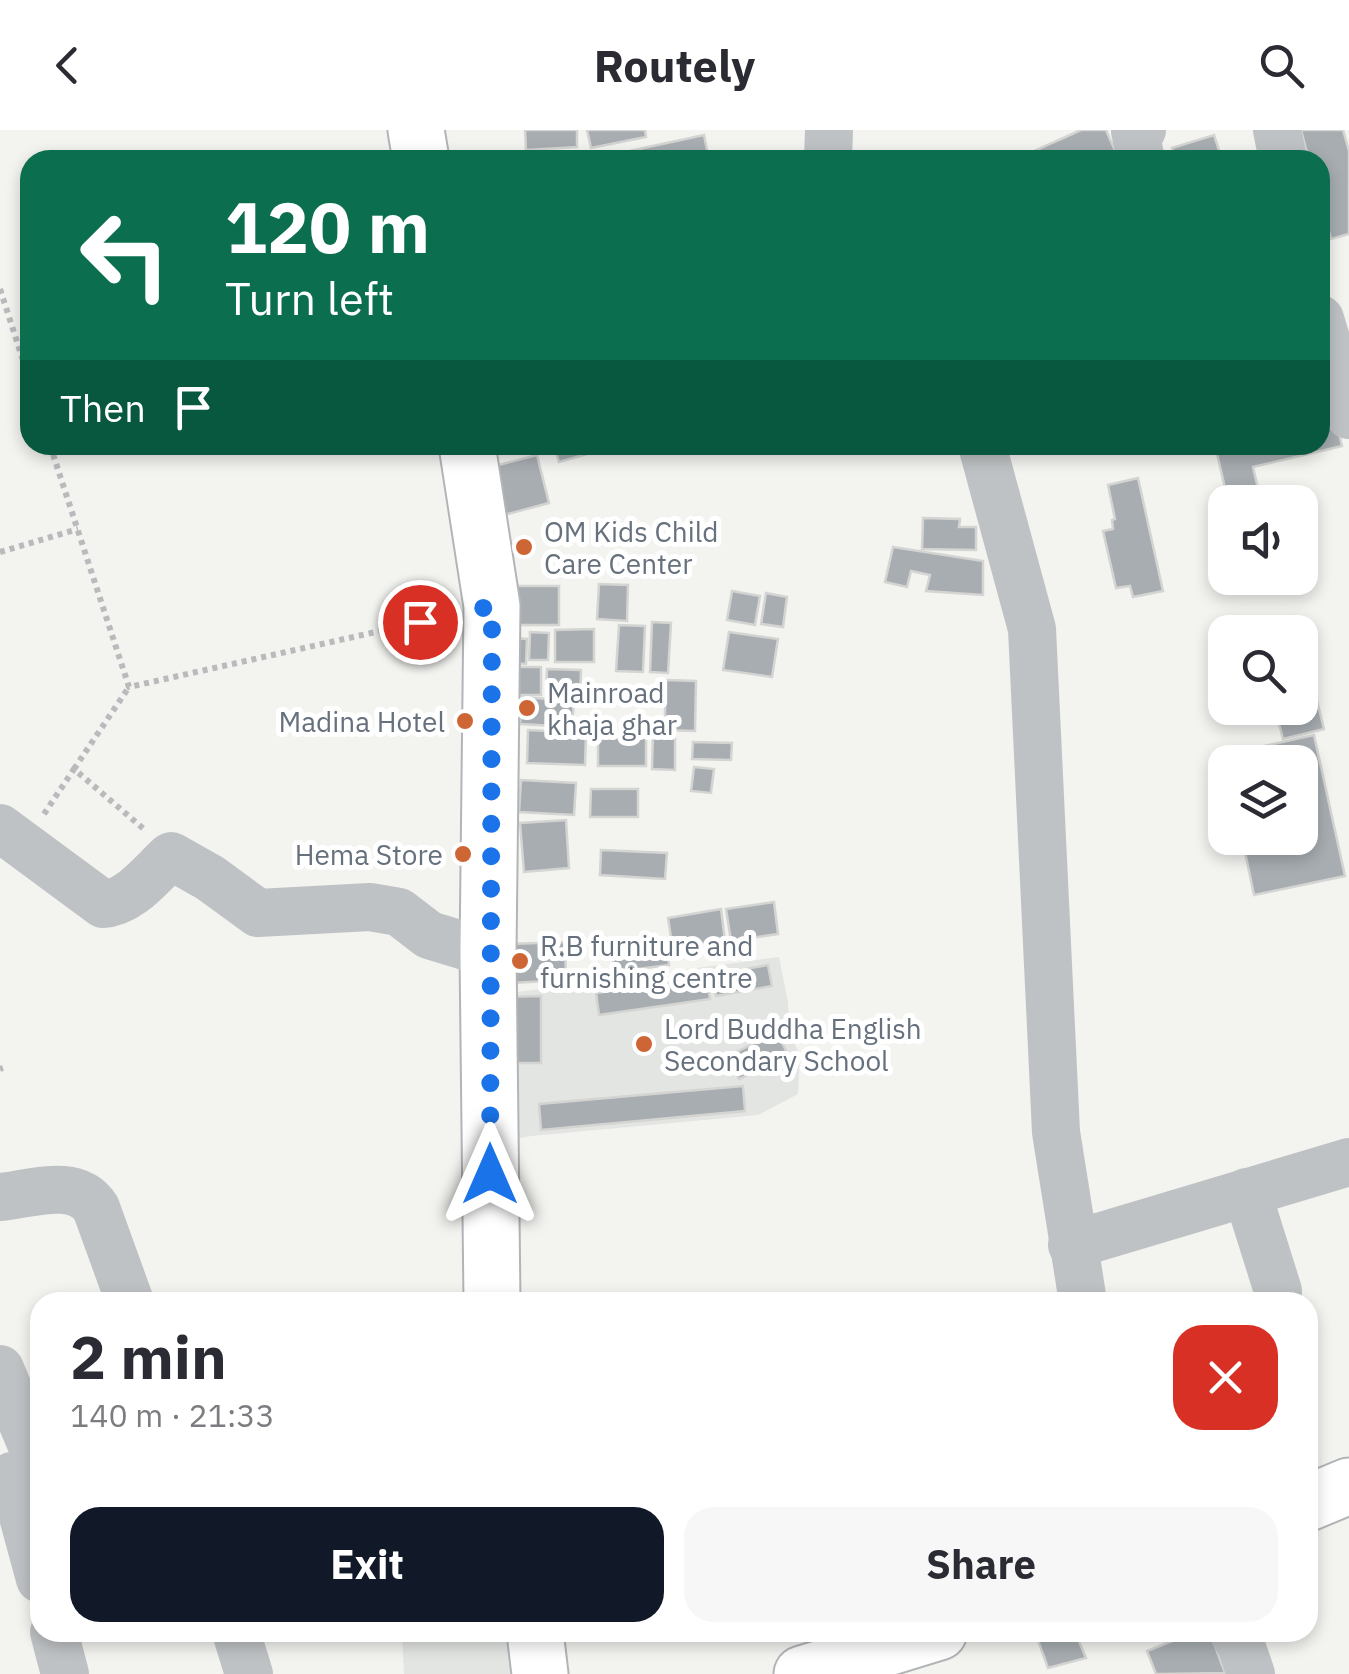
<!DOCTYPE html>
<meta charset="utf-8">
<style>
:root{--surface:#fff;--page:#f7f7f7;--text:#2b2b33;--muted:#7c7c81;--accent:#111827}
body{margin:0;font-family:"IBM Plex Sans",sans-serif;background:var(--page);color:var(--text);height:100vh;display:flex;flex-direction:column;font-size:38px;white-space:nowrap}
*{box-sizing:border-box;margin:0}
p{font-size:32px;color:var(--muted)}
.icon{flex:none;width:55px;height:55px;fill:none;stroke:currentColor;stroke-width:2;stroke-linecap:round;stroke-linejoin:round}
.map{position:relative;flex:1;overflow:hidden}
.details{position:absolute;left:30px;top:1162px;width:1288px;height:350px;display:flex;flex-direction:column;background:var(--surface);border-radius:30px;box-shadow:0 5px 15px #0003}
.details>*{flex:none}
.banner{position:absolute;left:20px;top:20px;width:1310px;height:305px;border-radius:30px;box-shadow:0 5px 15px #0003;background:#0b6e4f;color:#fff;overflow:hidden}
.controls{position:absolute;left:1208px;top:355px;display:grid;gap:20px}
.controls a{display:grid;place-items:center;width:110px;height:110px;border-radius:20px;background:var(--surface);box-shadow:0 5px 15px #0003;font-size:50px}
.pin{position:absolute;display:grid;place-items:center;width:85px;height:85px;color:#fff;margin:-42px;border:5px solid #fff;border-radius:50%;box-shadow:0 2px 10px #0007}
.me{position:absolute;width:110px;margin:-55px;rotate:0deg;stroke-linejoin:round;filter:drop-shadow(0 0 8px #0008)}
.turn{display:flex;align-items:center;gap:35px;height:210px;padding:0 40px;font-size:45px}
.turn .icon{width:130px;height:130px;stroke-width:2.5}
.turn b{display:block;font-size:70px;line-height:85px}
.then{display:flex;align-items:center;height:95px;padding:0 40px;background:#0003;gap:20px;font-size:38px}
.round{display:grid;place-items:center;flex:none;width:105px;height:105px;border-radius:30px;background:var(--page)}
.summary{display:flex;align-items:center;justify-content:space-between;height:170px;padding:0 40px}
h1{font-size:60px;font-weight:800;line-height:75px}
.cta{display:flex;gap:20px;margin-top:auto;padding:20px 40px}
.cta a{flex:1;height:115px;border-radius:30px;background:var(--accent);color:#fff;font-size:40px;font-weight:800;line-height:115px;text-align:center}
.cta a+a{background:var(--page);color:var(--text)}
header{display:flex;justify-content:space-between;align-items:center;height:130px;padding:0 40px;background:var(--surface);font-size:45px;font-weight:800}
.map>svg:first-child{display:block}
.built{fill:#e3e5e3}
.building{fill:#a7adb1;stroke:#d4d4d2;stroke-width:2.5}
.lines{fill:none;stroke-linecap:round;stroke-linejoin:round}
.major-casing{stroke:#b2b5b8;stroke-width:59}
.path{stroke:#b8babc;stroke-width:6;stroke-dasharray:5 5;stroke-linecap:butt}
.minor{stroke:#bfc2c4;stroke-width:48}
.major{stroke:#fff;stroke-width:55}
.route{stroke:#1a73e8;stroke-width:18;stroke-dasharray:0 32.4}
.poi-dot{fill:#ce6535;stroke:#fff;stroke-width:4}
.labels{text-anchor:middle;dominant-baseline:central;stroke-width:10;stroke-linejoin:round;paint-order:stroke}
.poi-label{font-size:28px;fill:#66717d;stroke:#fff;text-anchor:start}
</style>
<header><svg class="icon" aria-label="back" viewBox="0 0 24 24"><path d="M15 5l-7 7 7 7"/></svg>Routely<svg class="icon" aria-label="search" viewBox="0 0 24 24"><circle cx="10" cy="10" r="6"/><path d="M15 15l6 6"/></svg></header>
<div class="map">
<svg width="1349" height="1544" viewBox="0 0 1349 1544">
<rect width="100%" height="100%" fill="#f3f3f0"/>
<!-- built -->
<g class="built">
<path d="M779,827l9,45 1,30 11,23 -2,39 -40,21 -227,21 -40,8 4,-149z"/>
<path d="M402,1503h115l3,41h-116z"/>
</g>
<!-- building -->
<g class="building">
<path d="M525,0h52v17l-51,3z"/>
<path d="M587,0h58l1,7 -55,11z"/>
<path d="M1081,0h25l13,30h-105z"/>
<path d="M1301,0h42l6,21v83l-18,5 -11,-40v-39h-11z"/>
<path d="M704,5l5,25h-121z"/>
<path d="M1214,5l8,25h-46l-4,-12z"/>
<path d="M1328,254l14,62 -89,21 6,26 -31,8 -13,-56h105v-59z"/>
<path d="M554,315h53l1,3 -49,14z"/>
<path d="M537,325l12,48 -45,12 -13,-48z"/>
<path d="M1138,348l25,113 -30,6 -3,-11 -14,2 -13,-57 10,-2 -1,-9 3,-1 -7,-34z"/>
<path d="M923,388l37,1 -1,8h17v23l-54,-1z"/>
<path d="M893,417l90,14v34l-57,-4 4,-16 -19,-4 -4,16 -22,-5z"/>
<path d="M599,454l29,1 -1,36 -30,-2z"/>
<rect x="514" y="456" width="45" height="39"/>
<path d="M732,461l28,5 -5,29 -28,-5z"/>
<path d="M766,463l21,4 -4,30 -22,-3z"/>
<path d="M652,492l19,1 -3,50 -18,-1z"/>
<path d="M619,495l26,1 -2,46 -27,-1z"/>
<path d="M594,499v33h-39v-32z"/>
<path d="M530,502l19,1 -1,27h-19z"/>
<path d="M729,502l49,7 -6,38 -49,-7z"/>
<path d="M512,508l15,1 -1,25 -15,-1z"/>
<rect x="519" y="537" width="22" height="28"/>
<path d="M547,539l34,1 -1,26 -34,-1z"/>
<path d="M665,550l31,1 -1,50 -30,-1z"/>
<path d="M1315,563l9,36 -41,10 -8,-31h25v-12z"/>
<path d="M522,567l52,4 -2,26 -52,-3z"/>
<path d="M528,600l58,3 -1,32 -58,-2z"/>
<rect x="598" y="604" width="48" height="32"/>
<path d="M653,604l22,1v35l-23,-1z"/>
<path d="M1314,605l31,141 -91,19 -12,-57h58v-76h-75l-1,-7z"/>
<path d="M693,612l39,1 -1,17 -39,-1z"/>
<path d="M694,637l20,2 -3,24 -20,-2z"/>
<path d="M521,650l55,3 -2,32 -55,-3z"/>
<path d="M591,659h47v28h-48z"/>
<path d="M566,690l3,48 -45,4 -4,-49z"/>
<path d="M601,720l66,3 -2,26 -65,-4z"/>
<path d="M774,772l4,32 -47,7 -5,-32z"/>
<path d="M721,779l4,33 -52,8 -5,-32z"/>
<path d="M666,810l3,25 -55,7 -2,-24z"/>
<path d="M565,812l1,38 -54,3 -1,-39z"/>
<path d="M768,835l4,21 -56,10 -4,-21z"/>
<path d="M707,847l3,22 -111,16 -3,-22z"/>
<path d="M541,866v67h-41v-66z"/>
<path d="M777,902l11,23 -49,24 -11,-23z"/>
<path d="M743,956l2,25 -204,19 -2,-26z"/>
<path d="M1035,1502h40l11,26 -38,10z"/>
<path d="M1195,1502h15l15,41 -69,1 -9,-23z"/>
</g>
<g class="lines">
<!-- major casing -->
<g class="major-casing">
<g id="major">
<path d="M416,0l5,30"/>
<path d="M467,315l25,161 -4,347 4,349"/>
<path d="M1308,1373l41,-17"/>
<path d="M535,1502l5,42"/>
<path d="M802,1544l137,-42"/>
</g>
</g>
<!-- path -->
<g class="path">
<path d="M0,159l30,93"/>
<path d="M50,315l79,242 323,-72"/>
<path d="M0,422l78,-23"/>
<path d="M74,639l55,-82"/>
<path d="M44,684l30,-45 71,61"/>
<path d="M0,939l3,-1"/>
</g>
<!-- minor -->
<g class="minor">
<path d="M1277,0l6,30"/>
<path d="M828,30l1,-30"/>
<path d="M1141,30l-6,-29 7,-1"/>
<path d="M1320,189l29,96"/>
<path d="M982,315l50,184 24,503 27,170"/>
<path d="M0,698l103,76c27,-1 49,-31 68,-48l39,22 48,35 112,-6 29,5 30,23 59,18"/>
<path d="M1247,1062l31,99"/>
<path d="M0,1067c31,-3 76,-20 96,11l34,94"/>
<path d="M1072,1115l277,-83"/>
<path d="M0,1239l40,96"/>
<path d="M12,1346l28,103"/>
<path d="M54,1502l11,42"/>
<path d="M236,1502l13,42"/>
<path d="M1233,1502l8,13 10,29"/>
</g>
<!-- major -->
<use href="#major" class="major"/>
</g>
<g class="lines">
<!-- route -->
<path class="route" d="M420,492l72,-16 -2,568"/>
</g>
<!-- markers -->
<g class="poi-dot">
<circle cx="524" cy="417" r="10"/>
<circle cx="527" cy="578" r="10"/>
<circle cx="465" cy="591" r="10"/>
<circle cx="463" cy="724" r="10"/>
<circle cx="520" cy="831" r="10"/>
<circle cx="644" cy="914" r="10"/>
</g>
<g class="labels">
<!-- poi labels -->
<g class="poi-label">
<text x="544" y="401">OM Kids Child<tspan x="544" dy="32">Care Center</tspan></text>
<text x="547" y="562">Mainroad<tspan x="547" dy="32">khaja ghar</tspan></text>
<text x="445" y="591" text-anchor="end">Madina Hotel</text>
<text x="443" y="724" text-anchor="end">Hema Store</text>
<text x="540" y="815">R.B furniture and<tspan x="540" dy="32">furnishing centre</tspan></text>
<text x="664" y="898">Lord Buddha English<tspan x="664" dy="32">Secondary School</tspan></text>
</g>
</g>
</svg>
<div class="controls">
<a><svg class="icon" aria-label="sound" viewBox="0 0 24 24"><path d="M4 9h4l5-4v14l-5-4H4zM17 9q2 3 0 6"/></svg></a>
<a><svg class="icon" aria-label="search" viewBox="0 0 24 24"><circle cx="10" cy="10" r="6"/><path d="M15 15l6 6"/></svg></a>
<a><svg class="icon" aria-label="layers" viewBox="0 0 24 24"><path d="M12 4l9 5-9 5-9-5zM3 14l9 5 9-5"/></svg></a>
</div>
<div class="pin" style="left:420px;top:492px;background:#d93025"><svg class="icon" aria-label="arrive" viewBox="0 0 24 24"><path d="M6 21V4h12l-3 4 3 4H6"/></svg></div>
<svg class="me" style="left:490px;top:1044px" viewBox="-20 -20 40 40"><path d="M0-17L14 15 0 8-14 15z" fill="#1a73e8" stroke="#fff" stroke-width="4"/></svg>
<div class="banner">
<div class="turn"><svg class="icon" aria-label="left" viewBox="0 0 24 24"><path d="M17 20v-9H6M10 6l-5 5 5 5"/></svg><div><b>120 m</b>Turn left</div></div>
<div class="then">Then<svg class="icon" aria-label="arrive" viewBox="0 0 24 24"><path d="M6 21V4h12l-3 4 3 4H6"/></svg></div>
</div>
<section class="details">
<div class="summary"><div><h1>2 min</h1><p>140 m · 21:33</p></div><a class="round" style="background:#d93025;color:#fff"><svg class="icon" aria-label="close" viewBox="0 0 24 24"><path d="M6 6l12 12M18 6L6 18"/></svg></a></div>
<div class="cta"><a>Exit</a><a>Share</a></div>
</section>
</div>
